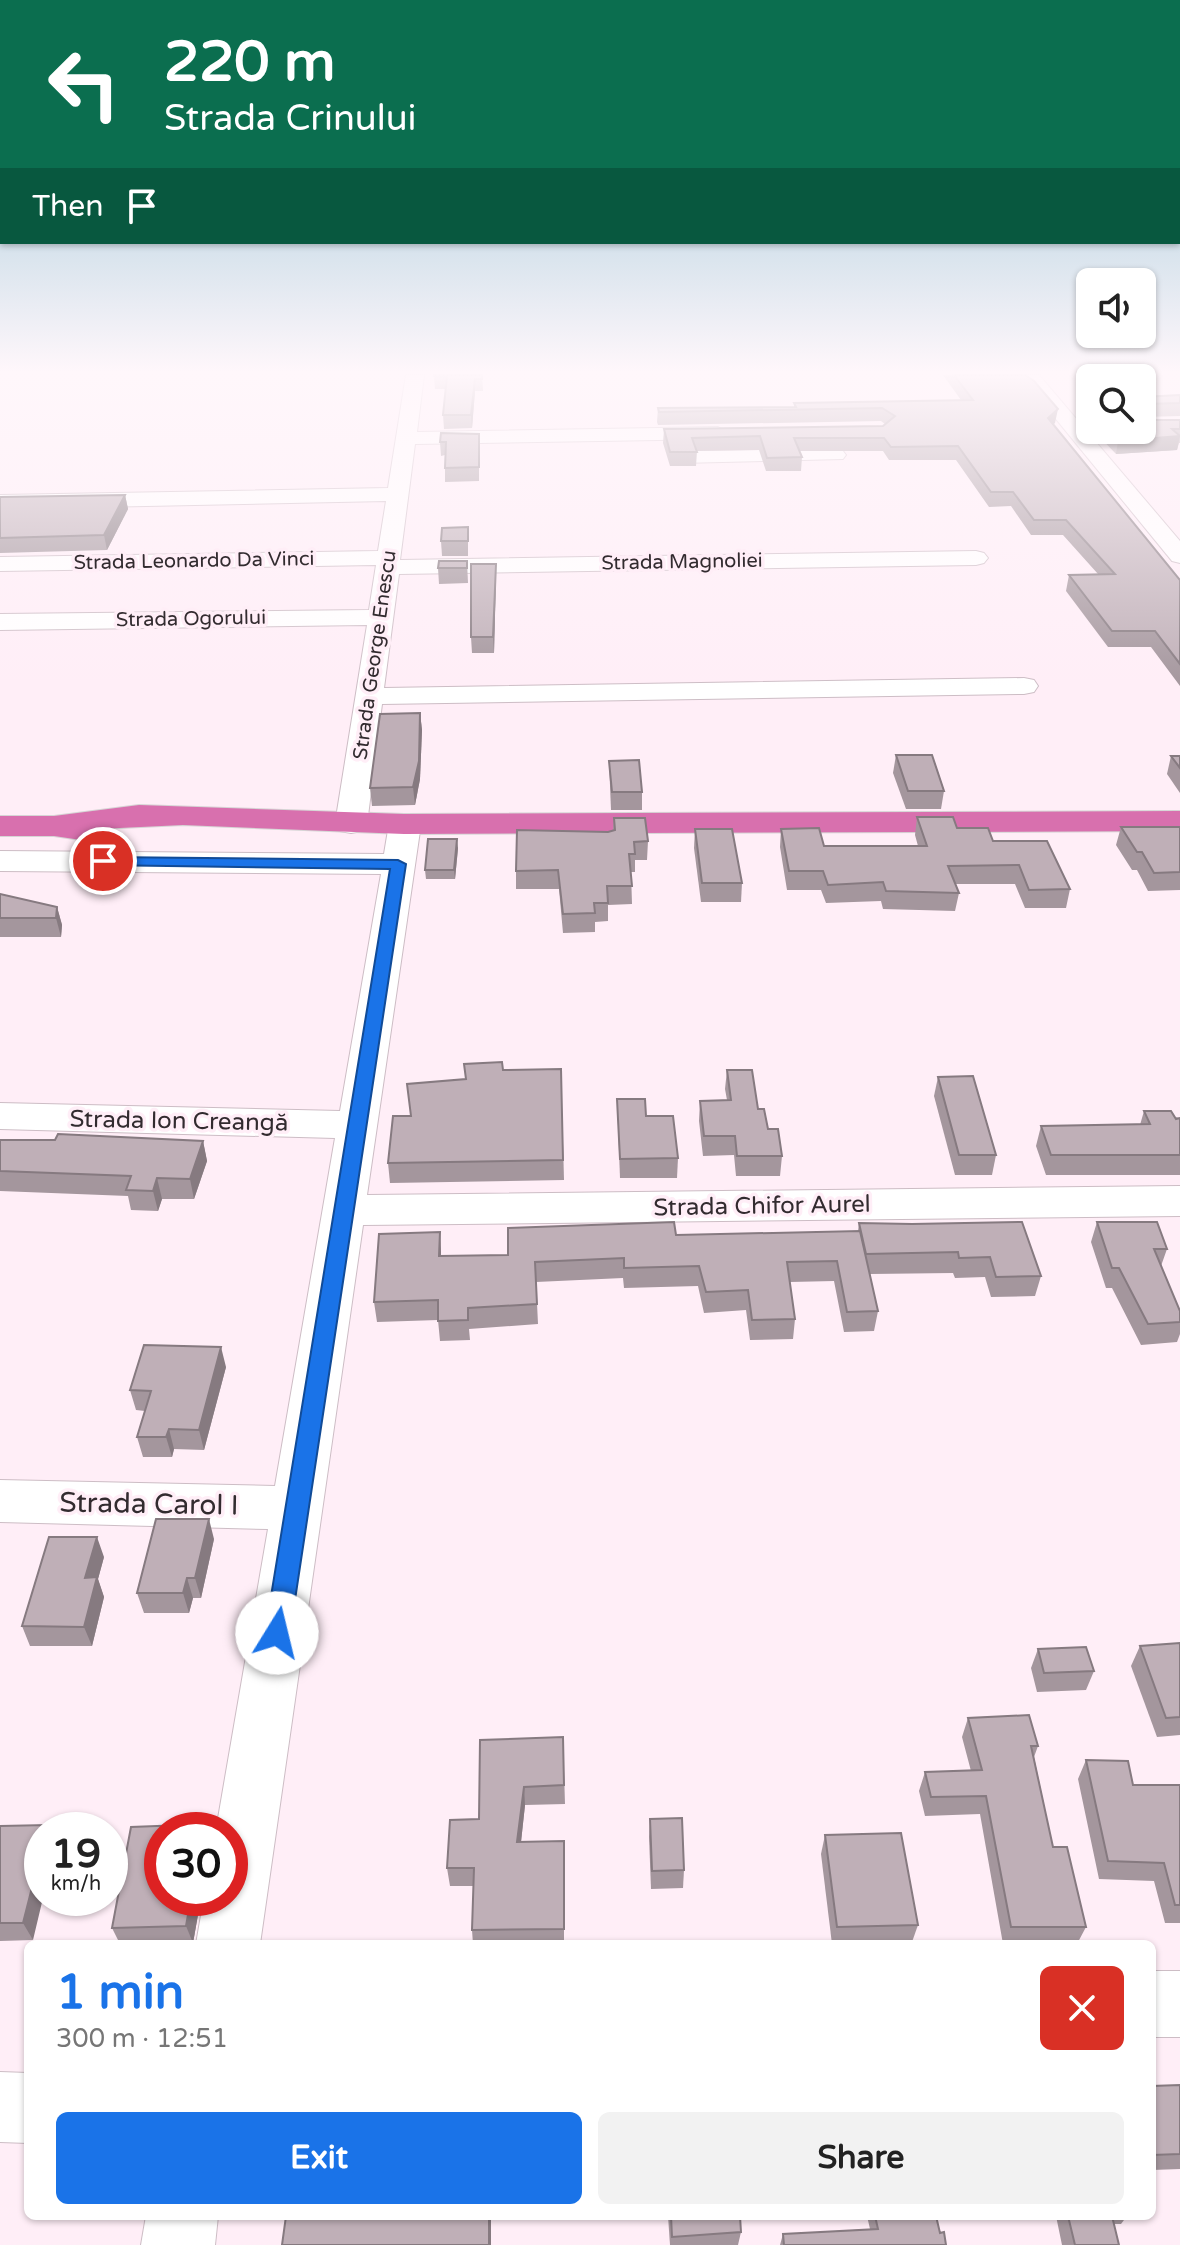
<!DOCTYPE html>
<meta charset="utf-8">
<style>
:root{--surface:#fff;--page:#f2f2f2;--text:#222;--muted:#767676;--accent:#1a73e8}
body{margin:0;font-family:"Varela Round",sans-serif;background:var(--page);color:var(--text);height:100vh;display:flex;flex-direction:column;font-size:30px;white-space:nowrap}
*{box-sizing:border-box;margin:0}
p{font-size:26px;color:var(--muted)}
.icon{flex:none;width:44px;height:44px;fill:none;stroke:currentColor;stroke-width:2;stroke-linecap:round;stroke-linejoin:round}
.map{position:relative;flex:1;overflow:hidden}
.panel{position:absolute;left:24px;top:1940px;width:1132px;height:280px;display:flex;flex-direction:column;background:var(--surface);border-radius:12px;box-shadow:0 2px 6px #0004}
.panel>*{flex:none}
.top-card{position:absolute;left:0px;top:0px;width:1180px;height:244px;box-shadow:0 2px 6px #0004;background:#0b6e4f;color:#fff;overflow:hidden}
.controls{position:absolute;left:1076px;top:268px;display:grid;gap:16px}
.controls a{display:grid;place-items:center;width:80px;height:80px;border-radius:12px;background:var(--surface);box-shadow:0 2px 6px #0004;font-size:40px}
.speed{position:absolute;left:24px;top:1812px;display:flex;gap:16px;font-size:40px;font-weight:700;text-align:center}
.speed>*{display:grid;place-content:center;width:104px;height:104px;border-radius:50%;background:var(--surface);box-shadow:0 2px 6px #0004;line-height:1}
.speed small{font-size:20px;font-weight:400}
.speed .limit{border:12px solid #d22;background:#fff;color:#111}
.pin{position:absolute;display:grid;place-items:center;width:68px;height:68px;color:#fff;margin:-34px;border:4px solid #fff;border-radius:50%;box-shadow:0 2px 8px #0007}
.me{position:absolute;width:88px;margin:-44px;rotate:9deg;stroke-linejoin:round;filter:drop-shadow(0 0 6px #0008)}
.turn{display:flex;align-items:center;gap:28px;height:168px;padding:0 32px;font-size:36px}
.turn .icon{width:104px;height:104px;stroke-width:2.5}
.turn b{display:block;font-size:56px;line-height:68px}
.then{display:flex;align-items:center;height:76px;padding:0 32px;background:#0003;gap:16px;font-size:30px}
.round{display:grid;place-items:center;flex:none;width:84px;height:84px;border-radius:12px;background:var(--page)}
.summary{display:flex;align-items:center;justify-content:space-between;height:136px;padding:0 32px}
h1{font-size:48px;font-weight:700;line-height:60px;color:var(--accent)}
.primary-button{display:flex;gap:16px;margin-top:auto;padding:16px 32px}
.primary-button a{flex:1;height:92px;border-radius:12px;background:var(--accent);color:#fff;font-size:32px;font-weight:700;line-height:92px;text-align:center}
.primary-button a+a{background:var(--page);color:var(--text)}
.map>svg:first-child{display:block}
.lines{fill:none;stroke-linecap:round;stroke-linejoin:round}
.minor-casing{stroke:#cdbdc5;stroke-width:2}
.highway-casing{stroke:#d6d5d5;stroke-width:2}
.minor{fill:#fff;fill-rule:evenodd}
.highway{fill:#d870ae;fill-rule:evenodd}
.wall{fill:#a4969d}
.shaded-wall{fill:#867a80}
.building{fill:#bfafb7;stroke:#867a80;stroke-width:2}
.route{fill:#1a73e8;stroke:#114b97;stroke-width:2}
.labels{text-anchor:middle;dominant-baseline:central;stroke-width:7;stroke-linejoin:round;paint-order:stroke}
.far-street-label{font-size:20px;fill:#322b2f;stroke:#ffeef7}
.street-label{font-size:24px;fill:#322b2f;stroke:#ffeef7}
.near-street-label{font-size:28px;fill:#322b2f;stroke:#ffeef7}
</style>
<div class="map">
<svg width="1180" height="2245" viewBox="0 0 1180 2245">
<rect width="100%" height="100%" fill="#ffeef7"/>
<g class="lines">
<!-- minor casing -->
<g class="minor-casing">
<g id="minor">
<path d="M406,375h18l-7,57 301,-5 10,6 -10,6 -303,5 -15,116 576,-9 8,2 4,5 -4,5 -8,2 -577,9 -15,114 640,-10 10,2 4,6 -4,6 -10,2 -642,10 -15,120 -5,7 -11,2 -11,-2 -5,-7 32,-199 -367,5v-16l369,-4 7,-45 -376,6v-14l378,-6 8,-50 -386,8v-14l388,-7z"/>
<path d="M1020,375h19l141,166v22l-8,-2z"/>
<path d="M836,449l7,2 3,4 -3,4 -162,4 -10,-6 10,-6z"/>
<path d="M405,815l11,2 5,7 -54,371 813,-9v30l-817,9 -103,719h-64l8,-46h26v-68h-14l52,-301 -268,-7v-42l275,6 60,-348 -335,-9v-26l340,8 41,-237 -381,-3v-20l384,3 5,-30 5,-7z"/>
<rect x="1152" y="1971" width="28" height="66"/>
<path d="M0,2072l28,1v70l-28,-1z"/>
<path d="M146,2216h72l-3,29h-74z"/>
</g>
</g>
<!-- highway casing -->
<g class="highway-casing">
<path id="highway" d="M139,805l265,9 776,-3v20l-776,3 -221,-9 -85,4 -5,8 -12,3 -27,-4h-54v-20h54z"/>
</g>
<!-- minor -->
<use href="#minor" class="minor"/>
<!-- highway -->
<use href="#highway" class="highway"/>
</g>
<!-- wall -->
<g class="wall">
<path d="M482,375l1,16h-8l-3,37 -28,1 -1,-14 3,-26h-11l-1,-13z"/>
<path d="M943,375h82l30,48 -2,1 127,156v106l-29,-39h-43l-42,-56 3,-16 29,-1 -35,-39h-32l-20,-29 -22,1 -33,-47h-67l-6,-9h-84l3,6 -1,14h-35l-7,-21 -62,1 -1,15h-26l-7,-23 1,-14 219,-3 2,-2 -4,-3 -223,4 -1,-3 1,-14 136,-1v-4l167,-3z"/>
<path d="M1180,395v21l-38,1v-20z"/>
<path d="M1083,402h7v24l-10,-10z"/>
<path d="M1180,420v23h-1l-2,7 -61,4 -23,-24h49z"/>
<path d="M479,434v47l-34,1v-27l-4,1 -1,-14z"/>
<path d="M125,495l3,14 -21,41 -107,3v-56z"/>
<path d="M468,527v29h-26l-1,-15z"/>
<path d="M467,561l1,22 -29,1 -1,-16z"/>
<path d="M496,564l-2,89h-22l-1,-16z"/>
<path d="M420,713l2,17 -2,49 -5,26 -43,1 -2,-18z"/>
<path d="M896,755l48,36 -3,18h-35l-13,-36z"/>
<path d="M1171,756h9v37l-13,-19z"/>
<path d="M609,761l33,31v18h-31z"/>
<path d="M917,817l40,11 36,13 77,48 -4,19h-41l-10,-24h-60l4,9 -4,18 -72,-2 -2,-8 -55,2 -5,-13h-34l-7,-43 1,-18 43,17h94l-3,-11z"/>
<path d="M614,818l34,23 -1,19h-12v12h-4l1,32 -24,1v16l-13,1v10l-32,1 -4,-44h-43v-18l97,-41z"/>
<path d="M1121,827h59v63l-32,1 -11,-21h-5l-16,-25z"/>
<path d="M695,829l47,54 -1,19h-40l-7,-54z"/>
<path d="M458,848l-3,31h-29l-1,-9z"/>
<path d="M0,894l57,13 5,18 -1,12h-61z"/>
<path d="M561,1069l3,111 -174,3 -2,-20 77,-84 38,-9z"/>
<path d="M727,1070l31,39 24,47 -2,20h-44l-2,-21 -31,1 -4,-35 1,-20 27,-1 -2,-11z"/>
<path d="M938,1077l58,78 -4,20h-37l-21,-79z"/>
<path d="M617,1099l61,59 -1,20h-57z"/>
<path d="M1144,1111l36,7v57h-134l-10,-29 5,-20 99,-1z"/>
<path d="M0,1140l203,1 4,20 -13,38h-32l-4,12 -27,-1 -3,-14 -128,-5z"/>
<path d="M1097,1222l70,27 -6,17 19,45v23l-3,8 -36,3 -29,-57h-6l-15,-46z"/>
<path d="M859,1223l53,1 129,52 -6,20 -44,1 -6,-20 -30,1 -2,-5 -83,1 8,37 -4,20 -30,1 -10,-51 -44,1 5,37 -2,20 -43,1 -4,-30 -42,3 -6,-27 -74,2 -1,-10 -87,4 2,42 -69,5 1,11 -30,1 -2,-21 -61,2 -3,-20 66,-70 1,24 67,-1 168,-20 182,-4z"/>
<path d="M226,1367l-22,83 -30,-1 -2,8h-29l-6,-20 8,-26 -9,-1 -6,-20z"/>
<path d="M214,1539l-13,59h-8l-4,15h-45l-7,-20z"/>
<path d="M104,1557l-6,22 6,18 -12,49h-62l-8,-20z"/>
<path d="M1180,1643v92l-23,2 -26,-71 9,-20z"/>
<path d="M1038,1649l56,22 -8,19 -49,2 -6,-24z"/>
<path d="M968,1718l70,28 -4,11 19,90 33,80 -9,17h-74l-23,-130 -55,2 -6,-25 6,-19 46,-1 -9,-34z"/>
<path d="M563,1737l2,67 -40,1 -4,37 43,-1v103h-91l-1,-14 2,-44h-24l-3,-18 32,-49z"/>
<path d="M1086,1760l47,25h47v138h-15l-11,-42 -55,-2 -21,-100z"/>
<path d="M650,1819l34,51 -1,18 -32,1 -2,-52z"/>
<path d="M0,1826l33,114 -33,1z"/>
<path d="M825,1835l93,90 -6,17 -80,2 -11,-90z"/>
<path d="M201,1898l-8,45 -73,1 -8,-16z"/>
<path d="M1180,2085v84l-28,1v-84z"/>
<path d="M668,2216h72l1,16 -3,13h-68z"/>
<path d="M867,2216h69l4,17 6,12h-166l3,-11 87,-5z"/>
<path d="M1056,2216h71l-6,8h-7l5,21h-57z"/>
</g>
<!-- shaded-wall -->
<g class="shaded-wall">
<path d="M475,379v12l-3,37 -1,-13z"/>
<path d="M1058,409l-3,14 -10,8 3,-13z"/>
<path d="M1180,436l-3,14 -61,4 2,-13z"/>
<path d="M125,495l3,14 -21,41 -3,-15z"/>
<path d="M496,564v15l-2,74 -1,-16z"/>
<path d="M420,713l2,17 -2,49 -5,26 -2,-18z"/>
<path d="M457,839l1,9 -3,31 -1,-9z"/>
<path d="M57,907l5,18 -1,12 -5,-19z"/>
<path d="M203,1141l4,20 -13,38 -4,-20z"/>
<path d="M157,1178l5,21 -4,12 -5,-20z"/>
<path d="M440,1232l1,20 -1,24 -1,-20z"/>
<path d="M221,1347l5,20 -22,83 -5,-20z"/>
<path d="M169,1429l5,20 -2,8 -6,-20z"/>
<path d="M209,1519l5,20 -13,59 -6,-20z"/>
<path d="M97,1537l7,20 -6,22 6,18 -12,49 -8,-19 1,-49z"/>
<path d="M187,1578l6,20 -4,15 -6,-20z"/>
<path d="M524,1787l1,18 -6,55 -2,-18z"/>
<path d="M42,1848v50h1l-10,42 -10,-17z"/>
<path d="M191,1898h10l-8,45 -7,-17z"/>
<rect x="489" y="2216" width="2" height="29"/>
</g>
<!-- building -->
<g class="building">
<path d="M434,375h48v4h-7l-4,36h-28l4,-39h-13z"/>
<path d="M954,375h71l9,6 24,28 -10,9 132,162v84l-25,-33h-43l-43,-56 46,-1 -49,-54h-32l-21,-28h-22l-33,-46 -67,1 -7,-9h-90l8,19 -35,1 -7,-22 -68,2 5,14h-27l-6,-23 219,-3 12,-10 -13,-8 -223,4 -1,-4 138,-1 -2,-4 179,-3z"/>
<path d="M1180,395v8l-35,1 -3,10v-13h3l-3,-2v-2z"/>
<path d="M1083,402h7v8z"/>
<path d="M1142,420h38v9h-8l8,7 -62,5 -10,-11h34z"/>
<path d="M441,433l38,1v33l-34,1 1,-26h-6z"/>
<path d="M125,495l-21,40 -104,3v-41z"/>
<path d="M468,527v14h-27l1,-13z"/>
<path d="M439,561h28v7h-29z"/>
<path d="M471,564h25l-3,73h-22z"/>
<path d="M420,713l-1,48 -6,26 -43,1 10,-74z"/>
<path d="M896,755h36l12,36h-36z"/>
<path d="M1171,756h9v12z"/>
<path d="M639,760l3,32h-30l-3,-31z"/>
<path d="M917,817h36l4,11h31l5,13h54l23,48 -41,1 -10,-25 -71,1 11,27 -73,-2 -3,-9 -55,3 -5,-14h-34l-8,-42 38,-1 5,18h103z"/>
<path d="M614,818h31l3,23 -14,1 1,12h-6l3,32h-25l1,17h-14l1,10 -32,1 -5,-44 -42,1 1,-41 91,2 7,-2z"/>
<path d="M1121,827h59v45l-26,1 -12,-21h-5z"/>
<path d="M695,829h37l10,54h-40z"/>
<path d="M428,839h29l-3,31h-29z"/>
<path d="M0,894l57,13 -1,11h-56z"/>
<path d="M502,1062l1,8 58,-1 2,91 -175,3 5,-47h18l-4,-32 59,-5 -2,-15z"/>
<path d="M727,1070h25l6,39h6l4,20h10l4,27h-45l-2,-20h-31l-4,-35 31,-1z"/>
<path d="M973,1076l23,79h-37l-21,-78z"/>
<path d="M617,1099h28l1,17h27l5,42 -58,1z"/>
<path d="M1144,1111h27l5,8 4,-1v37h-129l-10,-29 109,-2z"/>
<path d="M58,1134l145,7 -13,38 -33,-1 -4,13 -27,-1 5,-14 -131,-5v-31h55z"/>
<path d="M674,1222l2,13 184,-4 18,80 -31,1 -10,-51 -50,1 8,57 -43,1 -4,-30 -42,2 -7,-26 -75,2v-10l-89,4 2,42 -69,4v12l-30,1v-21l-64,2 5,-68 61,-2 -1,24 69,-1v-27z"/>
<path d="M1022,1222l19,54 -45,1 -6,-20 -31,1 -1,-6 -92,2 -7,-31 53,1z"/>
<path d="M1097,1222h60l10,27h-13l26,62v11l-32,2 -29,-56h-7z"/>
<path d="M144,1345l77,2 -22,83 -30,-1 -3,8h-29l14,-46 -21,-1z"/>
<path d="M156,1519h53l-14,59h-8l-4,15h-46z"/>
<path d="M49,1537h48l-12,41 12,-1 -13,50 -62,-1z"/>
<path d="M1180,1643v74l-14,1 -26,-72z"/>
<path d="M1086,1647l8,24 -50,2 -6,-24z"/>
<path d="M1029,1715l9,31h-7l22,101h14l19,80h-75l-25,-131 -55,1 -6,-25 57,-2 -14,-52z"/>
<path d="M563,1737l1,48 -40,2 -7,55 47,-1v88l-92,1 2,-62h-27l3,-48 29,-1 1,-79z"/>
<path d="M1086,1760l42,1 5,24h47v120h-5l-11,-42 -56,-2z"/>
<path d="M682,1818l2,52 -32,1 -2,-52z"/>
<path d="M209,1824l-1,6h-46v68h29l-5,28 -74,2 19,-101z"/>
<path d="M48,1825l-1,5h-5v18l-19,75h-23v-97z"/>
<path d="M901,1833l17,92 -81,2 -12,-92z"/>
<path d="M1180,2085v69l-28,1v-69z"/>
<path d="M286,2216h203v29h-207z"/>
<path d="M671,2216h69l1,16 -69,5z"/>
<path d="M875,2216h61l4,17 4,-1 2,13h-162l-1,-11 95,-5z"/>
<path d="M1068,2216h44l7,29h-44z"/>
</g>
<!-- sky -->
<linearGradient id="sky" x2="0" y2="1"><stop stop-color="#87bbd0"/><stop offset="0.54" stop-color="#fff7fb"/><stop offset="1" stop-color="#fff7fb" stop-opacity="0"/></linearGradient>
<rect width="1180" height="689" fill="url(#sky)"/>
<!-- route -->
<path class="route" d="M103,857l295,3 8,4 -116,769 -4,8 -9,3 -8,-3 -4,-8 125,-764 -292,-4 -3,-4z"/>
<g class="labels">
<!-- far-street labels -->
<g class="far-street-label">
<text transform="translate(194 561) rotate(-1)">Strada Leonardo Da Vinci</text>
<text transform="translate(682 562) rotate(-1)">Strada Magnoliei</text>
<text transform="translate(191 619) rotate(-1)">Strada Ogorului</text>
<text transform="translate(375 655) rotate(-82)">Strada George Enescu</text>
</g>
<!-- street labels -->
<g class="street-label">
<text transform="translate(179 1121) rotate(1)">Strada Ion Creangă</text>
<text transform="translate(762 1206) rotate(-1)">Strada Chifor Aurel</text>
</g>
<!-- near-street labels -->
<g class="near-street-label">
<text transform="translate(149 1504) rotate(1)">Strada Carol I</text>
</g>
</g>
</svg>
<div class="controls">
<a><svg class="icon" aria-label="sound" viewBox="0 0 24 24"><path d="M4 9h4l5-4v14l-5-4H4zM17 9q2 3 0 6"/></svg></a>
<a><svg class="icon" aria-label="search" viewBox="0 0 24 24"><circle cx="10" cy="10" r="6"/><path d="M15 15l6 6"/></svg></a>
</div>
<div class="speed"><div>19<small>km/h</small></div><div class="limit">30</div></div>
<div class="pin" style="left:103px;top:861px;background:#d93025"><svg class="icon" aria-label="arrive" viewBox="0 0 24 24"><path d="M6 21V4h12l-3 4 3 4H6"/></svg></div>
<svg class="me" style="left:277px;top:1633px" viewBox="-20 -20 40 40"><circle r="19" fill="#fff"/><path d="M0-13L10 11 0 6-10 11z" fill="#1a73e8"/></svg>
<div class="top-card">
<div class="turn"><svg class="icon" aria-label="left" viewBox="0 0 24 24"><path d="M17 20v-9H6M10 6l-5 5 5 5"/></svg><div><b>220 m</b>Strada Crinului</div></div>
<div class="then">Then<svg class="icon" aria-label="arrive" viewBox="0 0 24 24"><path d="M6 21V4h12l-3 4 3 4H6"/></svg></div>
</div>
<section class="panel">
<div class="summary"><div><h1>1 min</h1><p>300 m · 12:51</p></div><a class="round" style="background:#d93025;color:#fff"><svg class="icon" aria-label="close" viewBox="0 0 24 24"><path d="M6 6l12 12M18 6L6 18"/></svg></a></div>
<div class="primary-button"><a>Exit</a><a>Share</a></div>
</section>
</div>
